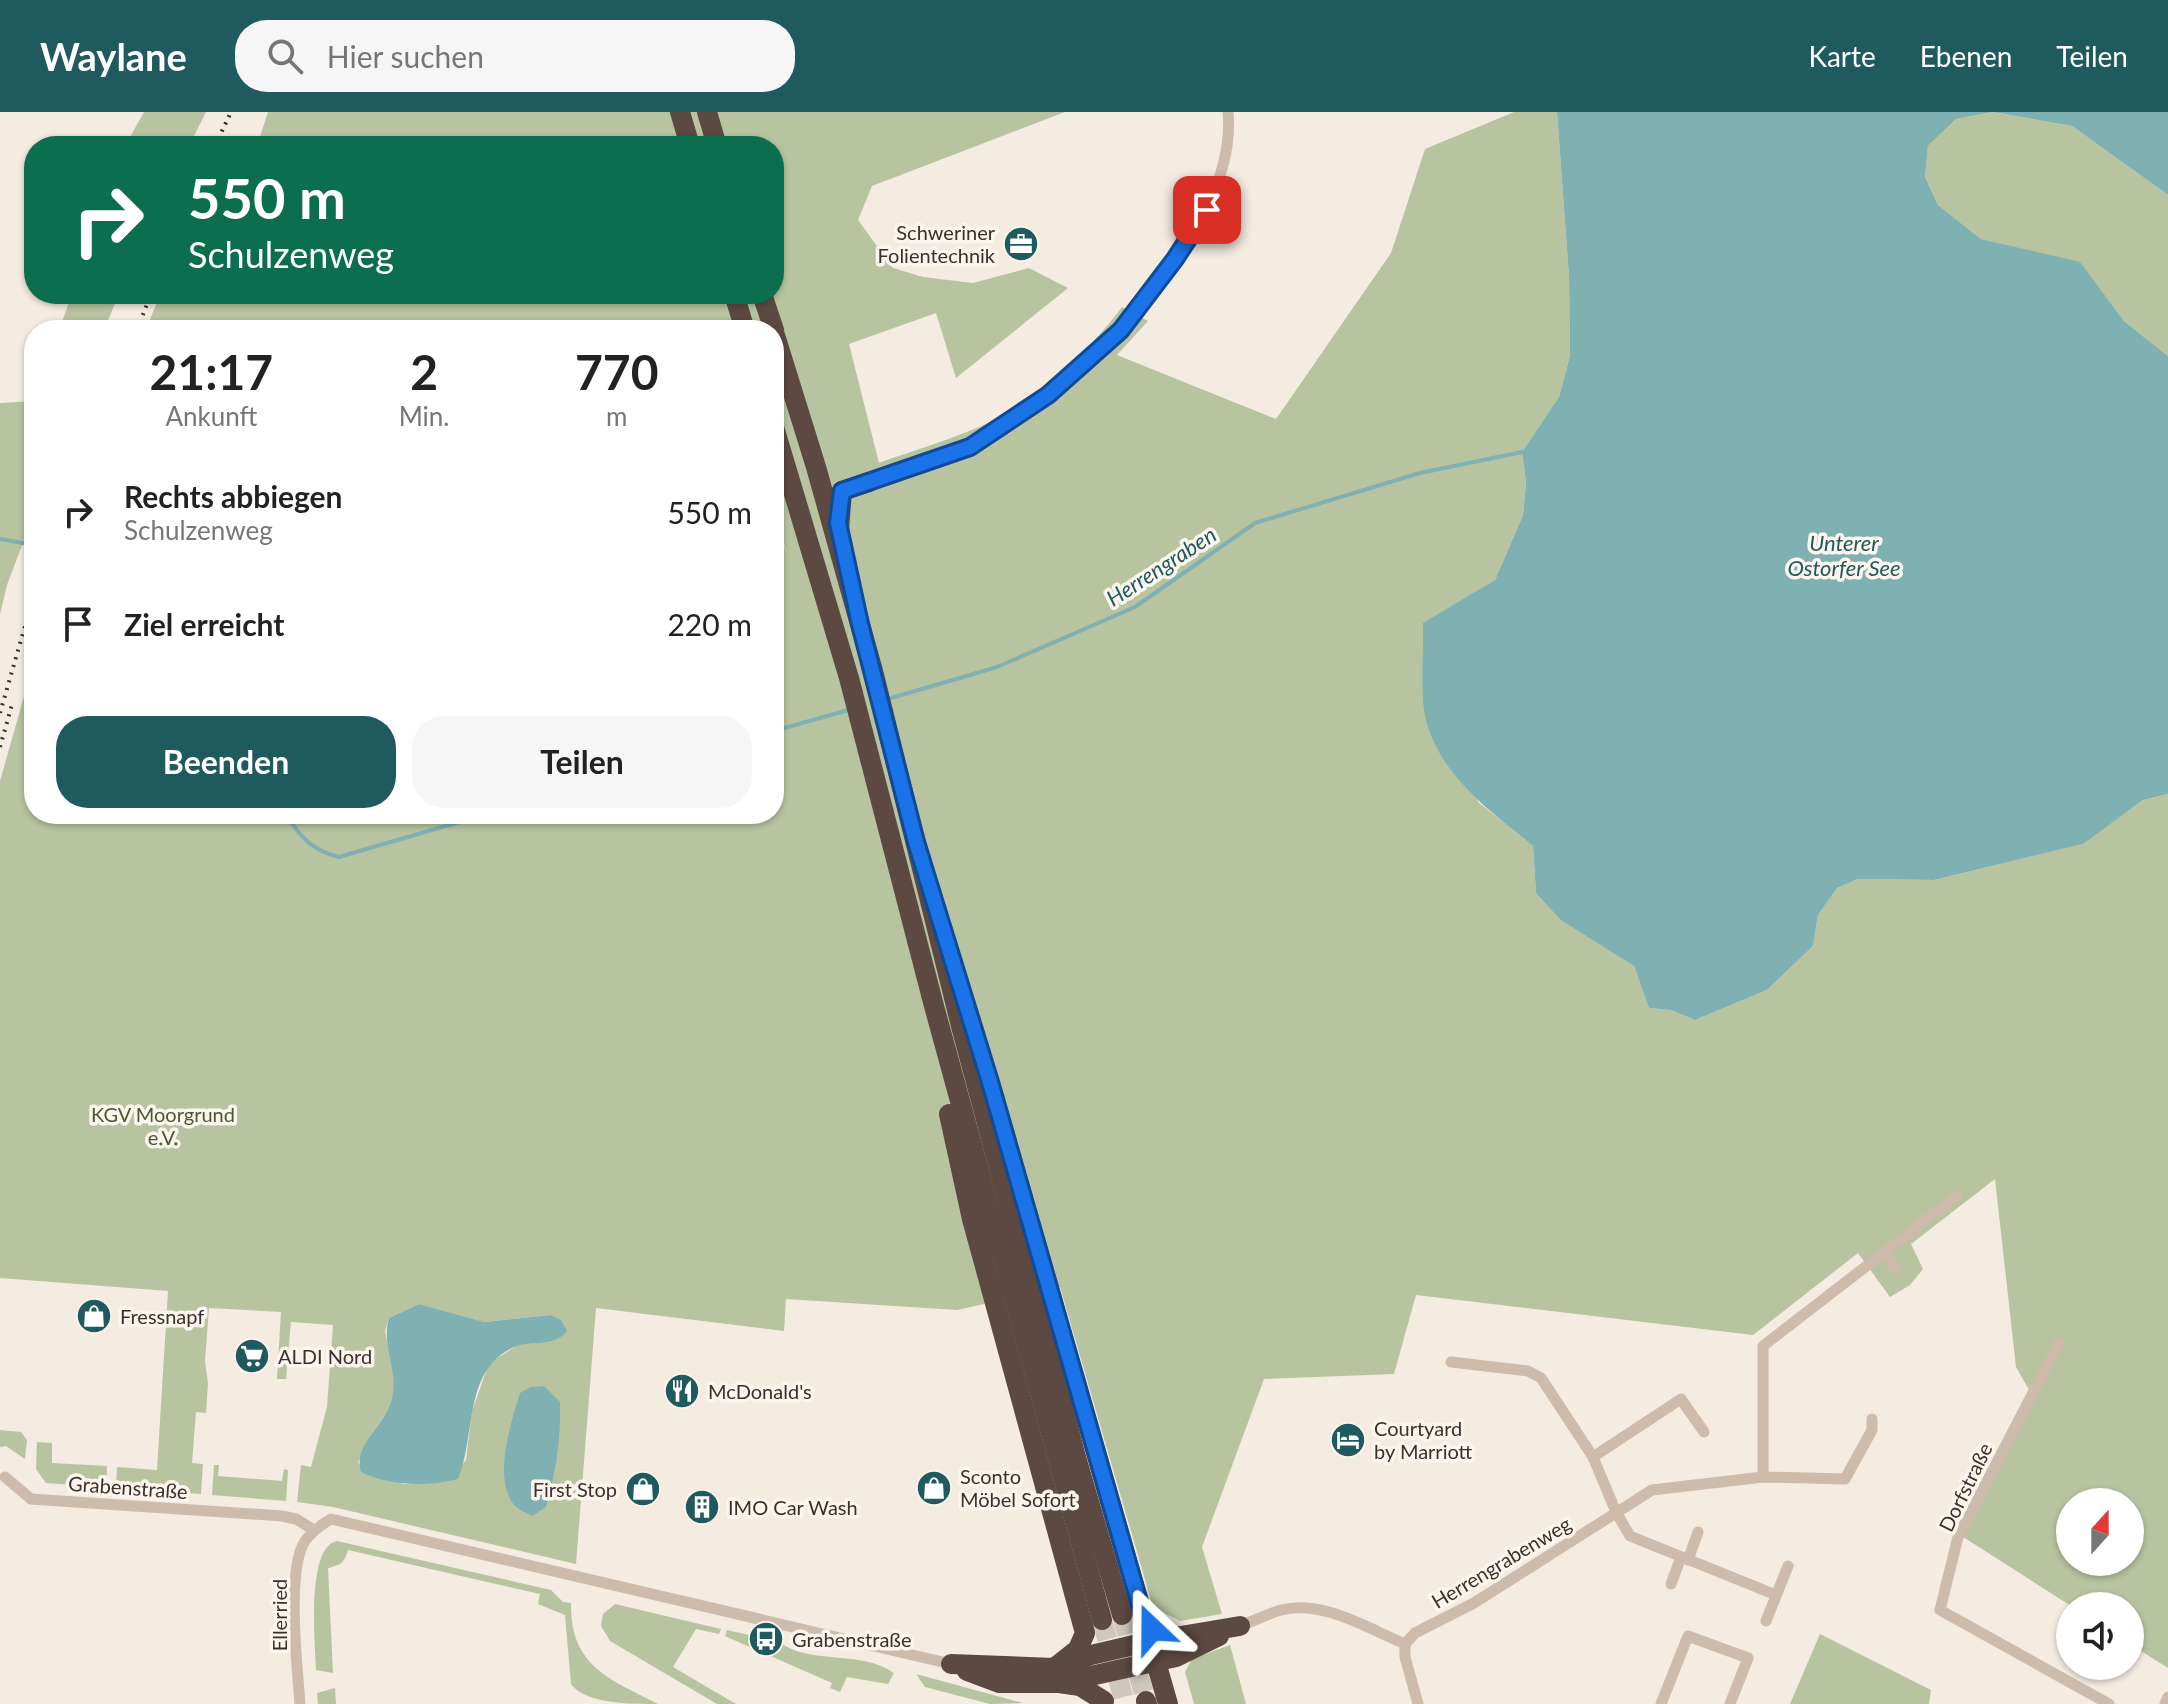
<!DOCTYPE html>
<html lang="de">
<meta charset="utf-8">
<style>
:root{--surface:#fff;--page:#f6f6f6;--text:#222;--muted:#767676;--accent:#1f5a5e}
body{margin:0;font-family:Lato,sans-serif;background:var(--page);color:var(--text);height:100vh;display:flex;flex-direction:column;font-size:30px;white-space:nowrap}
*{box-sizing:border-box;margin:0}
p{font-size:26px;color:var(--muted)}
.icon{flex:none;width:44px;height:44px;fill:none;stroke:currentColor;stroke-width:2;stroke-linecap:round;stroke-linejoin:round}
.map{position:relative;flex:1;overflow:hidden}
.panel{position:absolute;left:24px;top:208px;width:760px;height:504px;display:flex;flex-direction:column;background:var(--surface);border-radius:32px;box-shadow:0 2px 6px #0004}
.panel>*{flex:none}
.hud{position:absolute;left:24px;top:24px;width:760px;height:168px;border-radius:32px;box-shadow:0 2px 6px #0004;background:#0b6e4f;color:#fff;overflow:hidden}
.needle{width:52px;rotate:21deg}
.buttons{position:absolute;left:2056px;top:1376px;display:grid;gap:16px}
.buttons a{display:grid;place-items:center;width:88px;height:88px;border-radius:50%;background:var(--surface);box-shadow:0 2px 6px #0004;font-size:40px}
.pin{position:absolute;display:grid;place-items:center;width:68px;height:68px;color:#fff;margin:-34px;border-radius:16px;box-shadow:0 4px 12px #0006}
.me{position:absolute;width:88px;margin:-44px;rotate:337deg;stroke-linejoin:round;filter:drop-shadow(0 0 6px #0008)}
.turn{display:flex;align-items:center;gap:28px;height:168px;padding:0 32px;font-size:36px}
.turn .icon{width:104px;height:104px;stroke-width:2.5}
.turn b{display:block;font-size:56px;line-height:68px}
.eta{display:flex;justify-content:space-evenly;align-items:center;height:136px;text-align:center}
.eta b{font-size:48px;font-weight:700;line-height:56px}
.cta{display:flex;gap:16px;margin-top:auto;padding:16px 32px}
.cta a{flex:1;height:92px;border-radius:32px;background:var(--accent);color:#fff;font-size:32px;font-weight:700;line-height:92px;text-align:center}
.cta a+a{background:var(--page);color:var(--text)}
ul{padding:0;list-style:none}
li{display:flex;align-items:center;gap:24px;height:112px;padding:0 32px}
li div{flex:1}
li b{display:block;font-size:30px}
li em{font-style:normal}
header{display:flex;align-items:center;gap:48px;box-sizing:border-box;height:112px;padding:0 40px;background:var(--accent);color:#fff}
header strong{font-size:38px}
nav{display:flex;gap:44px;margin-inline-start:auto;font-size:28px}
.search{width:560px;height:72px;background:var(--page);display:flex;align-items:center;gap:20px;box-sizing:border-box;padding:0 28px;border-radius:32px;color:var(--muted);font-size:30px}
.map>svg:first-child{display:block}
.green{fill:#b8c4a0;fill-rule:evenodd}
.water{fill:#7fb0b2}
.lines{fill:none;stroke-linecap:round;stroke-linejoin:round}
.stream{stroke:#7fb0b2;stroke-width:4}
.highway-tunnel{stroke:#cfc6bd;stroke-width:20;stroke-dasharray:20 10;stroke-linecap:butt}
.street{stroke:#cdbbac;stroke-width:11}
.highway{stroke:#5c4a42;stroke-width:20}
.rail{stroke:#3b302b;stroke-width:4;stroke-dasharray:2 6;stroke-linecap:butt}
.route-casing{stroke:#114b97;stroke-width:20}
.route{stroke:#1a73e8;stroke-width:14}
.labels{text-anchor:middle;dominant-baseline:central;stroke-width:7;stroke-linejoin:round;paint-order:stroke}
.poi-label{font-size:20px;fill:#3b302b;stroke:#fbf5ee;text-anchor:start}
.park-label{font-size:20px;fill:#4a5a2e;stroke:#fbf5ee}
.street-label{font-size:20px;fill:#3b302b;stroke:#fbf5ee}
.water-label{font-size:22px;font-style:italic;fill:#1f5a5e;stroke:#fbf5ee}
</style>
<header>
<strong>Waylane</strong>
<div class="search"><svg class="icon" aria-label="search" viewBox="0 0 24 24"><circle cx="10" cy="10" r="6"/><path d="M15 15l6 6"/></svg>Hier suchen</div>
<nav><a>Karte</a><a>Ebenen</a><a>Teilen</a></nav>
</header>
<div class="map">
<svg width="2168" height="1592" viewBox="0 0 2168 1592">
<rect width="100%" height="100%" fill="#f4ebe1"/>
<!-- green -->
<g class="green">
<path d="M144,0h62l-17,34h-64z"/>
<path d="M268,0h797l-193,74 -14,34 35,48 30,9 50,6 56,-15 39,20 -112,90 -20,-65 -87,31 30,119c38,-14 79,-25 115,-43 42,-21 101,-75 128,-113l26,14 -31,34 159,64 115,-166 34,-104 89,-37h43l12,165 1,79 -11,41 -37,55 4,30 -3,33 -28,65 -30,20 13,202 55,44 3,47 98,73 15,42 22,2 24,10 72,-30 46,-44 5,-31 19,-27 21,-9 76,1 148,-36 61,-44 25,-6v874l-38,-24v-38h-59l-111,-71 72,-140 -16,-28 -21,-188 -84,65 12,25 -13,16 -20,12 -32,-44 -105,82 -337,-40 -22,79 -130,5 -62,168 20,67 -42,7 -27,-14 -93,-320 -103,23 -171,-11 -2,32 -188,-23 -20,256 -243,-57 -36,-5 4,-37 10,2 16,-60 6,-82 -42,-3 -5,57h-9l4,-67 -72,-4 -4,53 3,22 -2,30 -10,-1 -4,51 11,1 -2,30 -85,-6 1,-21 40,3 11,-179 -168,-13v-497l34,-120v153h740v-296l14,39 -14,-46v-181h-628l14,-36h614v-148h-517zM419,1192l64,18 67,-7 -14,27 -15,1 -32,20 -17,48 -6,49 -17,21 -46,3 -45,-21 10,-24 22,-31 6,-23 -11,-54 4,-13zM2070,1390h60v60h-60z"/>
<path d="M1993,0l79,14 96,69v161l-44,-35 -44,-58 -99,-24 -43,-34 -13,-28 3,-31 28,-27z"/>
<path d="M72,182h47l-15,36h-45z"/>
<path d="M34,289v112l-27,72 -7,29v-211z"/>
<path d="M0,1318l21,2 6,8 -2,19 -19,-13 -6,1z"/>
<path d="M37,1330l15,1v20l55,3 -1,21 -60,-4 -10,-14z"/>
<path d="M214,1353h5l-1,11 64,5 2,-12 4,1 -2,31 -74,-6z"/>
<path d="M337,1429l214,49 12,12 8,1c-1,63 38,76 87,101 -27,0 -73,0 -87,-20l-6,-69 -27,-11 2,-10 -192,-44c-4,13 -7,15 -20,18l5,105 -17,-3c-1,-25 -10,-124 21,-129z"/>
<path d="M615,1492l106,25 -2,5 -23,-5 -23,38 63,37h-19l-107,-63 -9,-15 2,-12z"/>
<path d="M727,1518l52,12c33,24 81,7 115,31l-6,11 -41,-7 -7,15 -10,-4 2,-5 -107,-47z"/>
<path d="M1820,1522l111,56 -2,14h-139z"/>
<path d="M1230,1533l16,59h-52l-9,-32 7,-13z"/>
<path d="M916,1562l107,29 -33,1 -65,-17z"/>
<path d="M335,1576l1,16h-18l-1,-11z"/>
</g>
<!-- water -->
<g class="water">
<path d="M1557,0h611v83l-96,-69 -79,-14 -37,7 -28,27 -3,31 13,28 43,34 99,23 44,59 44,35v438l-25,6 -60,44 -149,36 -76,-1 -21,9 -19,27 -5,31 -46,44 -72,30 -24,-10 -22,-2 -15,-42 -73,-46 -25,-27 -3,-47c-43,-35 -95,-72 -108,-130 -5,-25 -1,-66 -2,-93l72,-43 28,-65 3,-33 -4,-30 37,-55 11,-41 -1,-79z"/>
<path d="M419,1192l65,18 66,-7 11,5 6,11c-14,18 -38,7 -57,18 -47,25 -34,88 -52,130 -32,8 -67,7 -97,-7 -8,-26 21,-45 29,-67 12,-30 -10,-58 -1,-87z"/>
<path d="M544,1274l16,16c1,37 -4,70 -14,105l-14,9c-5,-3 -13,-6 -17,-10 -23,-27 -4,-83 5,-113l11,-6z"/>
</g>
<g class="lines">
<!-- stream -->
<g class="stream">
<path d="M0,427l34,6"/>
<path d="M888,587l109,-32 138,-60 120,-84 165,-50 102,-21"/>
<path d="M774,619l78,-22"/>
<path d="M286,702c14,23 27,37 53,43l148,-43"/>
</g>
<!-- highway-tunnel -->
<g class="highway-tunnel">
<path d="M1122,1503l24,86"/>
<path d="M1102,1508l23,84"/>
</g>
<!-- street -->
<g class="street">
<path d="M869,370c29,-10 78,-22 103,-36 51,-30 109,-73 149,-116 12,-13 22,-29 33,-43 38,-51 80,-108 74,-175"/>
<path d="M1885,1141l11,16"/>
<path d="M2059,1231l-101,194 -18,73 169,94"/>
<path d="M1451,1250l77,9 13,7 52,79 23,55 14,24 146,59"/>
<path d="M1593,1345l88,-58 23,33"/>
<path d="M5,1365l26,22 251,17 14,3 18,11"/>
<path d="M1763,1365v-131l194,-150"/>
<path d="M1688,1448l10,-28"/>
<path d="M1671,1472l10,-27"/>
<path d="M1766,1509l22,-55"/>
<path d="M1240,1514c14,-5 27,-12 41,-16 41,-11 88,19 124,34v13l13,47"/>
<path d="M1405,1532l10,-11 59,-30 178,-113 111,-13 82,2 27,-49v-11"/>
<path d="M300,1592c-3,-41 -12,-118 1,-155 5,-14 18,-23 30,-30l620,145"/>
<path d="M1661,1592l27,-68 60,22 -18,46"/>
<path d="M2165,1592l3,-7"/>
</g>
<!-- highway -->
<g class="highway">
<path d="M680,0l10,34"/>
<path d="M707,0l10,34"/>
<path d="M734,182l11,36"/>
<path d="M762,182l12,36"/>
<path d="M774,220l42,135 57,204 88,355 115,431 46,158"/>
<path d="M774,315l75,251 85,328 168,614"/>
<path d="M842,379l27,-9"/>
<path d="M839,418l3,-39"/>
<path d="M994,985l174,607"/>
<path d="M949,1002l23,105 113,414 -7,16 -24,19"/>
<path d="M951,1552l103,4 37,-13 60,-14 89,-15"/>
<path d="M967,1559l32,12h60l21,3 24,15"/>
<path d="M1059,1571l117,-26 43,-21"/>
<path d="M1146,1589l1,3"/>
</g>
<!-- rail -->
<g class="rail">
<path d="M215,34l16,-34"/>
<path d="M137,218l14,-36"/>
<path d="M0,601l34,-118"/>
<path d="M0,635l13,-46"/>
</g>
</g>
<g class="lines">
<!-- route casing -->
<g class="route-casing">
<path id="route" d="M1152,1517l-8,-10 -154,-537 -74,-240 -56,-218 -22,-101 4,-32 128,-44 78,-52 73,-65 54,-71 32,-49"/>
</g>
<!-- route -->
<use href="#route" class="route"/>
</g>
<!-- icons -->
<defs>
<g id="office-disc" transform="scale(1.8)"><circle r="9.5" fill="#1f5a5e" stroke="#fbf5ee"/><path d="M-6-3h4V-5.5h4V-3h4V5H-6ZM-1-4.5V-3h2v-1.5ZM-6 0V1H6V0Z" fill="#fff"/></g>
<g id="shop-disc" transform="scale(1.8)"><circle r="9.5" fill="#1f5a5e" stroke="#fbf5ee"/><path d="M-5-2.5h2.3a2.7 3.5 0 0 1 5.4 0H5L5.5 6h-11ZM-1.5-2.5h3a1.5 2.3 0 0 0-3 0Z" fill="#fff"/></g>
<g id="supermarket-disc" transform="scale(1.8)"><circle r="9.5" fill="#1f5a5e" stroke="#fbf5ee"/><path d="M-6-5.5h2.5l.6 2H6L4.5 2H-2.5L-4.4-4H-6ZM-1.5 3.2a1.3 1.3 0 1 0 .1 0ZM3 3.2a1.3 1.3 0 1 0 .1 0Z" fill="#fff"/></g>
<g id="restaurant-disc" transform="scale(1.8)"><circle r="9.5" fill="#1f5a5e" stroke="#fbf5ee"/><path d="M-5-6h1v4h1v-4h1v4h1v-4h1v5L-1.5 .5V6h-2V.5L-5-1ZM5-6V6H3V1.5H1.5Q1.5-4 5-6Z" fill="#fff"/></g>
<g id="hotel-disc" transform="scale(1.8)"><circle r="9.5" fill="#1f5a5e" stroke="#fbf5ee"/><path d="M-6-4.5h1.5V1H6V5H4.5V3h-9V5H-6ZM-4 0a1.8 1.8 0 1 1 3.6 0ZM.5 0V-2.5h3Q6-2.5 6 0Z" fill="#fff"/></g>
<g id="building-disc" transform="scale(1.8)"><circle r="9.5" fill="#1f5a5e" stroke="#fbf5ee"/><path d="M-4-6H4V6H1V3H-1V6H-4ZM-2.5-4.3h1.7v1.8h-1.7ZM.8-4.3h1.7v1.8H.8ZM-2.5-1h1.7V.8h-1.7ZM.8-1h1.7V.8H.8Z" fill="#fff"/></g>
<g id="bus-disc" transform="scale(1.8)"><circle r="9.5" fill="#1f5a5e" stroke="#fbf5ee"/><path d="M-5-6H5V4H4V6H2V4H-2V6H-4V4H-5ZM-3.5-4V0h7V-4ZM-3.5 1.2v1.5H-2V1.2ZM2 1.2v1.5H3.5V1.2Z" fill="#fff"/></g>
</defs>
<g fill-rule="evenodd">
<use href="#office-disc" x="1021" y="132"/>
<use href="#shop-disc" x="94" y="1204"/>
<use href="#supermarket-disc" x="252" y="1244"/>
<use href="#restaurant-disc" x="682" y="1279"/>
<use href="#hotel-disc" x="1348" y="1328"/>
<use href="#shop-disc" x="934" y="1376"/>
<use href="#shop-disc" x="643" y="1377"/>
<use href="#building-disc" x="702" y="1395"/>
<use href="#bus-disc" x="766" y="1527"/>
</g>
<g class="labels">
<!-- poi labels -->
<g class="poi-label">
<text x="995" y="120" text-anchor="end">Schweriner<tspan x="995" dy="23">Folientechnik</tspan></text>
<text x="120" y="1204">Fressnapf</text>
<text x="278" y="1244">ALDI Nord</text>
<text x="708" y="1279">McDonald's</text>
<text x="1374" y="1316">Courtyard<tspan x="1374" dy="23">by Marriott</tspan></text>
<text x="960" y="1364">Sconto<tspan x="960" dy="23">Möbel Sofort</tspan></text>
<text x="617" y="1377" text-anchor="end">First Stop</text>
<text x="728" y="1395">IMO Car Wash</text>
<text x="792" y="1527">Grabenstraße</text>
</g>
<!-- park labels -->
<g class="park-label">
<text x="163" y="1002">KGV Moorgrund<tspan x="163" dy="23">e.V.</tspan></text>
</g>
<!-- street labels -->
<g class="street-label">
<text transform="translate(128 1375) rotate(4)">Grabenstraße</text>
<text transform="translate(1965 1375) rotate(-64)">Dorfstraße</text>
<text transform="translate(1501 1450) rotate(-31)">Herrengrabenweg</text>
<text transform="translate(279 1503) rotate(-90)">Ellerried</text>
</g>
<!-- water labels -->
<g class="water-label">
<text x="1844" y="430">Unterer<tspan x="1844" dy="25">Ostorfer See</tspan></text>
<text transform="translate(1161 454) rotate(-33)">Herrengraben</text>
</g>
</g>
</svg>
<div class="buttons">
<a><svg class="needle" viewBox="-14 -14 28 28"><path d="M0-13l5 13h-10z" fill="#e53935"/><path d="M0 13l5-13h-10z" fill="#767676"/></svg></a>
<a><svg class="icon" aria-label="sound" viewBox="0 0 24 24"><path d="M4 9h4l5-4v14l-5-4H4zM17 9q2 3 0 6"/></svg></a>
</div>
<div class="pin" style="left:1207px;top:98px;background:#d93025"><svg class="icon" aria-label="arrive" viewBox="0 0 24 24"><path d="M6 21V4h12l-3 4 3 4H6"/></svg></div>
<svg class="me" style="left:1152px;top:1517px" viewBox="-20 -20 40 40"><path d="M0-17L14 15 0 8-14 15z" fill="#1a73e8" stroke="#fff" stroke-width="4"/></svg>
<div class="hud">
<div class="turn"><svg class="icon" aria-label="right" viewBox="0 0 24 24"><path d="M7 20v-9h11M14 6l5 5-5 5"/></svg><div><b>550 m</b>Schulzenweg</div></div>
</div>
<section class="panel">
<div class="eta">
<div><b>21:17</b><p>Ankunft</p></div>
<div><b>2</b><p>Min.</p></div>
<div><b>770</b><p>m</p></div>
</div>
<ul>
<li><svg class="icon" aria-label="right" viewBox="0 0 24 24"><path d="M7 20v-9h11M14 6l5 5-5 5"/></svg><div><b>Rechts abbiegen</b><p>Schulzenweg</p></div><em>550 m</em></li>
<li><svg class="icon" aria-label="arrive" viewBox="0 0 24 24"><path d="M6 21V4h12l-3 4 3 4H6"/></svg><div><b>Ziel erreicht</b></div><em>220 m</em></li>
</ul>
<div class="cta"><a>Beenden</a><a>Teilen</a></div>
</section>
</div>
